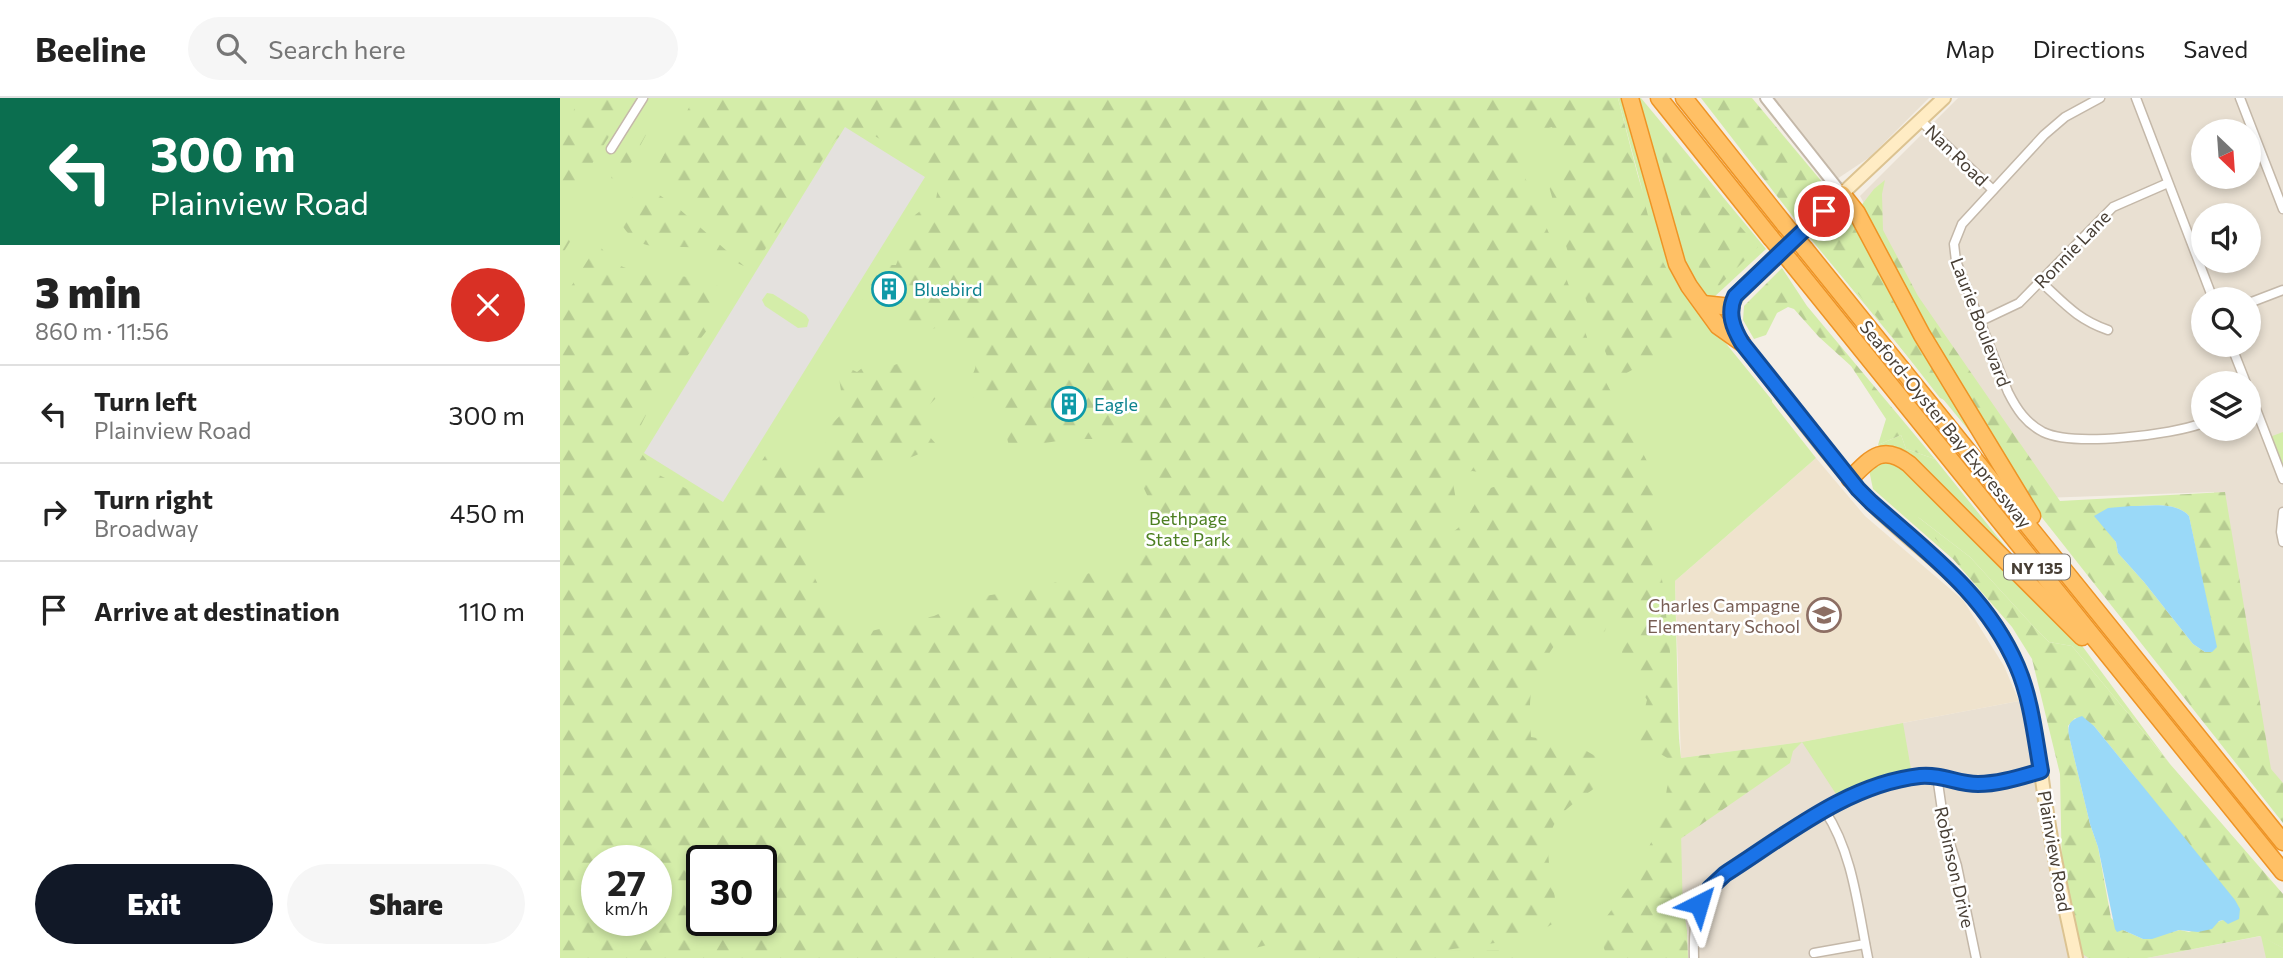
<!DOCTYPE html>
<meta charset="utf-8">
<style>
:root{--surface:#fff;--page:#f6f6f6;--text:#222;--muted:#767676;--line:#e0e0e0;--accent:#111827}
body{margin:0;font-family:Commissioner,sans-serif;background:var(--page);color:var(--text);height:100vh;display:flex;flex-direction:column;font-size:26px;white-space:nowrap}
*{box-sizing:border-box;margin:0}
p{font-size:23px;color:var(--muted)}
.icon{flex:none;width:38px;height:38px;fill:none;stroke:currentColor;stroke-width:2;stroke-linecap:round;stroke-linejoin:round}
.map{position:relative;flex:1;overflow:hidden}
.side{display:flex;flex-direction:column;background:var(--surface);width:560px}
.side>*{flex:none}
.banner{background:#0b6e4f;color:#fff;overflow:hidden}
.needle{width:46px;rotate:155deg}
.controls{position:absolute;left:1631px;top:21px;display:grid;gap:14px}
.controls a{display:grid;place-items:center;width:70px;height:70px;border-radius:50%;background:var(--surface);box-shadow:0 4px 10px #0003;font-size:35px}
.speed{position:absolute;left:21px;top:747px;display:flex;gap:14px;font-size:35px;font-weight:700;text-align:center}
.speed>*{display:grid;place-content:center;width:91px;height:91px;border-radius:50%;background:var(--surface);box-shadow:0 4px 10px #0003;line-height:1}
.speed small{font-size:18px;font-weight:400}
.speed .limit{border:4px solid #111;border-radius:10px;background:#fff;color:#111}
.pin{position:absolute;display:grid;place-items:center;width:60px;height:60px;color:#fff;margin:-30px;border:4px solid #fff;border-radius:50%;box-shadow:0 2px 7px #0007}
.me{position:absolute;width:77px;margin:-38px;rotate:40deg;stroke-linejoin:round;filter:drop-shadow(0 0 5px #0008)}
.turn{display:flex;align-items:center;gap:24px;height:147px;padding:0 35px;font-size:32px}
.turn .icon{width:91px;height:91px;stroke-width:2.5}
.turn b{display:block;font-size:49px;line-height:60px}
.round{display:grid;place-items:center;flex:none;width:74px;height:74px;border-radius:37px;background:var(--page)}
.head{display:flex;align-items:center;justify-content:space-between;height:119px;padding:0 35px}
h1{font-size:42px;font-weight:800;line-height:52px}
.button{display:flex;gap:14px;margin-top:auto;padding:14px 35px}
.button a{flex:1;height:80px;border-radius:42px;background:var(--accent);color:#fff;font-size:28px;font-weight:800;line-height:80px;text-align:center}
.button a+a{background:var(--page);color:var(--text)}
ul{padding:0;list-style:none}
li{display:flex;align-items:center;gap:21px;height:98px;padding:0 35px;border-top:2px solid var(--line)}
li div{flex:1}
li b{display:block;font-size:26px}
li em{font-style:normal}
header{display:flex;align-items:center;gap:42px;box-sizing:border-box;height:98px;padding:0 35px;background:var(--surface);border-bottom:2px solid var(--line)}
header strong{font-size:33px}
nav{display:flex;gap:38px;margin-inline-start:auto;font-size:24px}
.search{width:490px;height:63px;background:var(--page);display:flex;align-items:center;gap:18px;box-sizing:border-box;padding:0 24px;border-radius:38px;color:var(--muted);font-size:26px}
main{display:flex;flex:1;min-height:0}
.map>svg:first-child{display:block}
.residential{fill:#e9e0d2;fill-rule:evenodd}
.education{fill:#efe3cd}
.green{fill:#d4eda9;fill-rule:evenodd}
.forest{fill:url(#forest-firs);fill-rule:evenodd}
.parking{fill:#e4e1de;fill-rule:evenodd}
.water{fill:#9ad9f8}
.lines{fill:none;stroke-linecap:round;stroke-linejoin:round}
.minor-casing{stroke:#c4b8a9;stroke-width:11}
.tertiary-casing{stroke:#c4b8a9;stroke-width:14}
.secondary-casing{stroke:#dcc391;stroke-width:16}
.motorway-casing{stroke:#ee9425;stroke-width:19}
.minor{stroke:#fff;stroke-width:8}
.tertiary{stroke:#fff;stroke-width:10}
.secondary{stroke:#ffecc4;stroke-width:12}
.motorway{stroke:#ffc065;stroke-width:16}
.motorway-bridge-casing{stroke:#ee9425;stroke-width:19;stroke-linecap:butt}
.motorway-bridge{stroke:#ffc065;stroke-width:16}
.route-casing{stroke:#114b97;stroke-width:18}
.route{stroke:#1a73e8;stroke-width:12}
.labels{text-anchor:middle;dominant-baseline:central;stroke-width:5;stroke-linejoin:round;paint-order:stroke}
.shield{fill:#fff;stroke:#7e7871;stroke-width:2}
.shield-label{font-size:16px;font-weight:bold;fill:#473e34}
.street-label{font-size:18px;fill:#473e34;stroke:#fff}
.culture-label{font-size:18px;fill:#0d838f;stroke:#fff;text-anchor:start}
.park-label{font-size:18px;fill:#4c7f21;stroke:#fff}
.education-label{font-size:18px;fill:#785e54;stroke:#fff;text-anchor:end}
</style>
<header>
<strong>Beeline</strong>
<div class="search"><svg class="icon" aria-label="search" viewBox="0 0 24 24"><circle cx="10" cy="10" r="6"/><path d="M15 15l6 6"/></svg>Search here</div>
<nav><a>Map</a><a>Directions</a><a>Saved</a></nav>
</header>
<main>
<section class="side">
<div class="banner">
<div class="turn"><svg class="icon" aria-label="left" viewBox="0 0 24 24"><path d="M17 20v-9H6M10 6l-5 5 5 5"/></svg><div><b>300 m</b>Plainview Road</div></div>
</div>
<div class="head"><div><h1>3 min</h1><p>860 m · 11:56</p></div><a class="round" style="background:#d93025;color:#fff"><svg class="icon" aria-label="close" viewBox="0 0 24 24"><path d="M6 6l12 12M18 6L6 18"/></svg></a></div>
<ul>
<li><svg class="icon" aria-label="left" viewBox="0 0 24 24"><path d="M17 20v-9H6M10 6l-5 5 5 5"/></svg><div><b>Turn left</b><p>Plainview Road</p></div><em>300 m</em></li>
<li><svg class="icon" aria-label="right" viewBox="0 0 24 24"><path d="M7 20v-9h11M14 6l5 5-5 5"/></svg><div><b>Turn right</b><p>Broadway</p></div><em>450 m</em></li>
<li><svg class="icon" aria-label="arrive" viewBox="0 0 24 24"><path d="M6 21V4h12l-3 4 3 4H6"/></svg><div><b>Arrive at destination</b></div><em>110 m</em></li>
</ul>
<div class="button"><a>Exit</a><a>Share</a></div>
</section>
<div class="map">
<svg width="1723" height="860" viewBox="0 0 1723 860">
<defs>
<pattern id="forest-firs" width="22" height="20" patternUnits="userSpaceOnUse" patternTransform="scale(1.75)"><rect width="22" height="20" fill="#d4eda9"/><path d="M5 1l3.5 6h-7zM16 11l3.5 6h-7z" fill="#b7cc92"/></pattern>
</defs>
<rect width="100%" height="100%" fill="#f4eee5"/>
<!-- residential -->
<g class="residential">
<path d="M1211,0h158l-59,59 -33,22z"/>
<path d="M1398,0h325v702l-19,-23 -50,-285 -172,6 -96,-146 -86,-156zM1643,33h46v46h-46zM1643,117h46v46h-46zM1643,201h46v46h-46zM1643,285h46v46h-46z"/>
<path d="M1459,603l67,256 2,1h-400l-1,-28 -14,-86 8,-86 121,-16z"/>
<path d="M1701,838l22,1v21h-136z"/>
</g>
<!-- education -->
<path class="education" d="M1256,360l49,58 98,84 41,66 15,35 -217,41 -121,16 -6,-177z"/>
<!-- green -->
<g class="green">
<path d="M0,0h1054l29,95 -25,-95h6l78,216 70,86v2l44,56 -141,123 9,377h-1124zM37,763h59v59h-59zM142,763h59v59h-59z"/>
<path d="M1076,0h5l125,151 -53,49 -6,3 -25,-43z"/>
<path d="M1286,108l130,233 -166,-201z"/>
<path d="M1723,334v47l-16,-41z"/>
<path d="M1341,337l5,14 29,10 90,112 -147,-126z"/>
<path d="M1327,363l14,5 70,72 61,55 48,50 90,121 -98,-118 -23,-4 -14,-14 -65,-71 -52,-40 36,43 -81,-71 -4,-19 6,-7z"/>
<path d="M1343,625l9,52 -57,12 -17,10 -36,-55z"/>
<path d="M1701,838l22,12v10h-17z"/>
</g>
<!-- forest -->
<g class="forest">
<path d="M17,0h56l-61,98 -9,-3 -3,-4v-49l11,-19z"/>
<path d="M100,0h6l-45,83 -10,-3 4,-9z"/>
<path d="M134,0h924l39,153 42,78 -6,7 -70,39h-9l-47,-126 -23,-80 21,-8 -13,-34 -43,13 48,112 39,111 66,127 -14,16 15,79 18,173 121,-16 -9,9 -3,12 -117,81 14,86 1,28h-81l-9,-30 30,-40 34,-67 5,-33 7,-26 -30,-18 -18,-1 14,-16 7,-27 -14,-24 -14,-12 4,-16 -12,-44 -6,27 -37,25 -10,-16c-28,42 -30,46 -27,97l45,8 21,12 6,25c-40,30 -63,37 -52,94 3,18 7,28 3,47l-25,15 -90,13 74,-1 5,8h-210l-41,-13 -20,5 -6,8h-681v-654l38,-60c5,6 10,13 15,17 32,24 87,3 116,34l-11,21 -64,83 -14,28 2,27 15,20 68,34 16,-14 29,-46 22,22 28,-4 10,-40 24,-25 -13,-10 -3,-20 4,-6 15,7 9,-7 17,4 14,-5 15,4 10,4 22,18 -15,15 -12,-2 8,14 -3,11 14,16 -7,6 -55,22 -24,30 -25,13 -17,15 -3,16 3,18 20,41 12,17 23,11 71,-17 39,-18 66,-11 69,-19 36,-13 11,-25 -7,-33 -13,-27 -14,-20 -19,-11h-33l-59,10 -9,-32 -36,-26v-8c29,-26 -8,-46 -30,-55l-23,10 -24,-25 -19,-6 -7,-8 6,-19 12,-15h16l19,-50 21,-16 3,-16 -10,-17 -60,-33 -22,-1 -12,8 -76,119 -3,-2 -2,3 -91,-84 -4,-12zM912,373l29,4 17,7 -5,6c-40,-11 -34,29 -63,46l-10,-2 16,-32 -3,-17 3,-5zM37,763h59v59h-59zM142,763h59v59h-59z"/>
<path d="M1141,0h51l71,85 -5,15 -24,20z"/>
<path d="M1090,24l108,125 -43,43 -13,-13z"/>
<path d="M1325,82l-3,14 1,36 35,66 142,205 165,-9 46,277 12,14v40l-262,-332 -161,-284 14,-18zM1571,408c18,0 45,-5 58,10l27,131 -11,5 -12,-8 -49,-62 -26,-29 -2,-11 -9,-12z"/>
<path d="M95,94l22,15 67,59c-13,-5 -27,-14 -41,-17 -37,-7 -65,11 -86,-33l18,-21z"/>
<path d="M1286,114l41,79 68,114 -15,-7 -125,-160z"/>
<path d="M19,129l-19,31v-18l8,-9z"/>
<path d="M1222,170l25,38 128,153 -29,-10 -5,-14 -23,10 8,-26 -35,-53 -32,-29 -25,-28 -6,-2 -11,6 -11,22 -12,4 -11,-19 1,-14z"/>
<path d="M1354,416l56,43 65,71 14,14 23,4 98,118 113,130v54l-23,-12 -113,22h-59l-8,-6 -18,-75 -2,-103 -28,-115 -20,-32zM1515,620l19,8 42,52 87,142 -34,12 -9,-2 -37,9 -20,-9 -12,-12 -13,-71 -8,-23 -21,-88 -1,-10z"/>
</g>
<!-- parking -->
<path class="parking" d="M285,29l80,50 -202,325 -79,-49zM207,195l6,1 33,21 3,5 -2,7 -9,1 -33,-22 -3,-6z"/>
<!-- water -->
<g class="water">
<path d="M1571,408c18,0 45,-5 58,10l28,131 -5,5h-7l-12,-8 -49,-62 -26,-29 -2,-11 -22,-26 14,-8z"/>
<path d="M1522,618l12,10 141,174 5,9 -1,10 -11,5 -5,-4 -4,1 -7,8 -14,3 -19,-2 -27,9h-9l-20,-9 -6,2 -2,-3 -17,-82 -8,-23 -21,-88c-2,-12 1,-16 13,-20z"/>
</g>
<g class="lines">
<!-- minor casing -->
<g class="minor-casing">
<g id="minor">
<path d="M1540,0l-35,19 -21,18 -82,89 -8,20 2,17 52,131c9,18 18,31 35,40 30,15 129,3 160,-9"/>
<path d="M1576,0l77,201"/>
<path d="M1680,0l43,111"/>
<path d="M1361,23l72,69"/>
<path d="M51,51l32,-51"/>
<path d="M1481,184c24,22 36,37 67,48"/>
<path d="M1689,205l34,-13"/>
<path d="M1421,223l38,-18 94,-96 55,-24"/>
<path d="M1671,247l15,38"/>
<path d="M1689,293l34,88"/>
<path d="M1723,414l-2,20 2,10"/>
<path d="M1377,678l7,48 13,42 19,92"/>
<path d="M1265,713c28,42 33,98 43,147"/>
<path d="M1254,855l51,-9"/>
<path d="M1134,860c-1,-38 1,-57 31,-83 60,-39 121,-91 195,-98 23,-3 37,7 58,7 21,0 42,-7 63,-13"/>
</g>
</g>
<!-- tertiary casing -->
<g class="tertiary-casing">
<path id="tertiary" d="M1206,0l76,96"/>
</g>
<!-- secondary casing -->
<g class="secondary-casing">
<path id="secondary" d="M1384,0l-202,190c-15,19 -12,36 0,55 41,52 81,108 126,157 55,57 119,88 150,168 18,45 21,97 29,145 7,49 19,97 29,145"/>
</g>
<!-- motorway casing -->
<g class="motorway-casing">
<g id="motorway">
<path d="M1070,0l47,166 12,22 29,40 24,17"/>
<path d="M1099,0l112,140"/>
<path d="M1124,0l101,127"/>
<path d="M1282,96l15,19 65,122 110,181"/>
<path d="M1245,151l478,593"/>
<path d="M1231,164l492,610"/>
<path d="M1143,206l28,3"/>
<path d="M1290,381c20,-20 32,-36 59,-15l173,173"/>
</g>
</g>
<!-- minor -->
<use href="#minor" class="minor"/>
<!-- tertiary -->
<use href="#tertiary" class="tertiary"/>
<!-- secondary -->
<use href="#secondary" class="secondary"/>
<!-- motorway -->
<use href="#motorway" class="motorway"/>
<!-- motorway-bridge casing -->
<g class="motorway-bridge-casing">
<g id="motorway-bridge">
<path d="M1225,127l20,24"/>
<path d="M1211,140l20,24"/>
</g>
</g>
<!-- motorway-bridge -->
<use href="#motorway-bridge" class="motorway-bridge"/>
</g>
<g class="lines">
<!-- route casing -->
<g class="route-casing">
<path id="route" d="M1139,806l11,-16 15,-14c60,-38 122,-90 195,-98 23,-2 37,8 58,8 21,0 42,-7 63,-13 -6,-34 -10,-73 -24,-105 -31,-72 -90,-114 -146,-164l-13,-13 -116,-146c-9,-15 -15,-30 -7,-47l89,-85"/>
</g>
<!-- route -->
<use href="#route" class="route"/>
</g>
<!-- icons -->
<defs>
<g id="building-ring" transform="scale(1.75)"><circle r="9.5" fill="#fff" stroke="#0f9aa8" stroke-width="1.5"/><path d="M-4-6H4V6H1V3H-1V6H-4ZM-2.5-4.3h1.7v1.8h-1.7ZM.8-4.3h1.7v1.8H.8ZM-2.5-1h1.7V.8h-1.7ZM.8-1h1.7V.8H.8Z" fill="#0f9aa8"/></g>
<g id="school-ring" transform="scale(1.75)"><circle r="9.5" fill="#fff" stroke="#8d6e63" stroke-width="1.5"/><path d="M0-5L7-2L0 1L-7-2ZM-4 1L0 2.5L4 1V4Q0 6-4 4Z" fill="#8d6e63"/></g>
</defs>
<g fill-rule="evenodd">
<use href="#building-ring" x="329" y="191"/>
<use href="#building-ring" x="509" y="306"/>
<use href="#school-ring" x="1264" y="517"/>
</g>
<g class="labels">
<!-- shield labels -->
<rect class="shield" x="1444" y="456.5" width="66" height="25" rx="5"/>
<g class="shield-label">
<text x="1477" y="469">NY 135</text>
</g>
<!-- street labels -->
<g class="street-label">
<text transform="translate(1397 57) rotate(44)">Nan Road</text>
<text transform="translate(1512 151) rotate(-46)">Ronnie Lane</text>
<text transform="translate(1421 224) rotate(69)">Laurie Boulevard</text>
<text transform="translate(1386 326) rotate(51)">Seaford-Oyster Bay Expressway</text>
<text transform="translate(1495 753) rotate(80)">Plainview Road</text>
<text transform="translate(1395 769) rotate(77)">Robinson Drive</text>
</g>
<!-- culture labels -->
<g class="culture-label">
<text x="354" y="191">Bluebird</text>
<text x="534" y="306">Eagle</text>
</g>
<!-- park labels -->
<g class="park-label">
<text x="628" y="420">Bethpage<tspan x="628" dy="21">State Park</tspan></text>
</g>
<!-- education labels -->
<g class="education-label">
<text x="1240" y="507">Charles Campagne<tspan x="1240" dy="21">Elementary School</tspan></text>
</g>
</g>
</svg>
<div class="controls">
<a><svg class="needle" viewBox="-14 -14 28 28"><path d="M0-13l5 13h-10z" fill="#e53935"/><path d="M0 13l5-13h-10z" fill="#767676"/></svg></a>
<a><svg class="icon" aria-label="sound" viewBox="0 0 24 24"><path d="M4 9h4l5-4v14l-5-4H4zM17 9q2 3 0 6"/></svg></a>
<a><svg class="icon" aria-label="search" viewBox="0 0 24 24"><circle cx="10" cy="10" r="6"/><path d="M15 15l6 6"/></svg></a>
<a><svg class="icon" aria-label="layers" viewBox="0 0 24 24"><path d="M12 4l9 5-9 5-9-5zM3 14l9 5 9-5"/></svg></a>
</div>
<div class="speed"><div>27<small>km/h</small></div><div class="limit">30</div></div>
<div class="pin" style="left:1264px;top:113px;background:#d93025"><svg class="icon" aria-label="arrive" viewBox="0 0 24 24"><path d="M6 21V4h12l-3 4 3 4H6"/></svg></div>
<svg class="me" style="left:1139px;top:806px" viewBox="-20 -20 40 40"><path d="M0-17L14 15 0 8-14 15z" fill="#1a73e8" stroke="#fff" stroke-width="4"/></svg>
</div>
</main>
